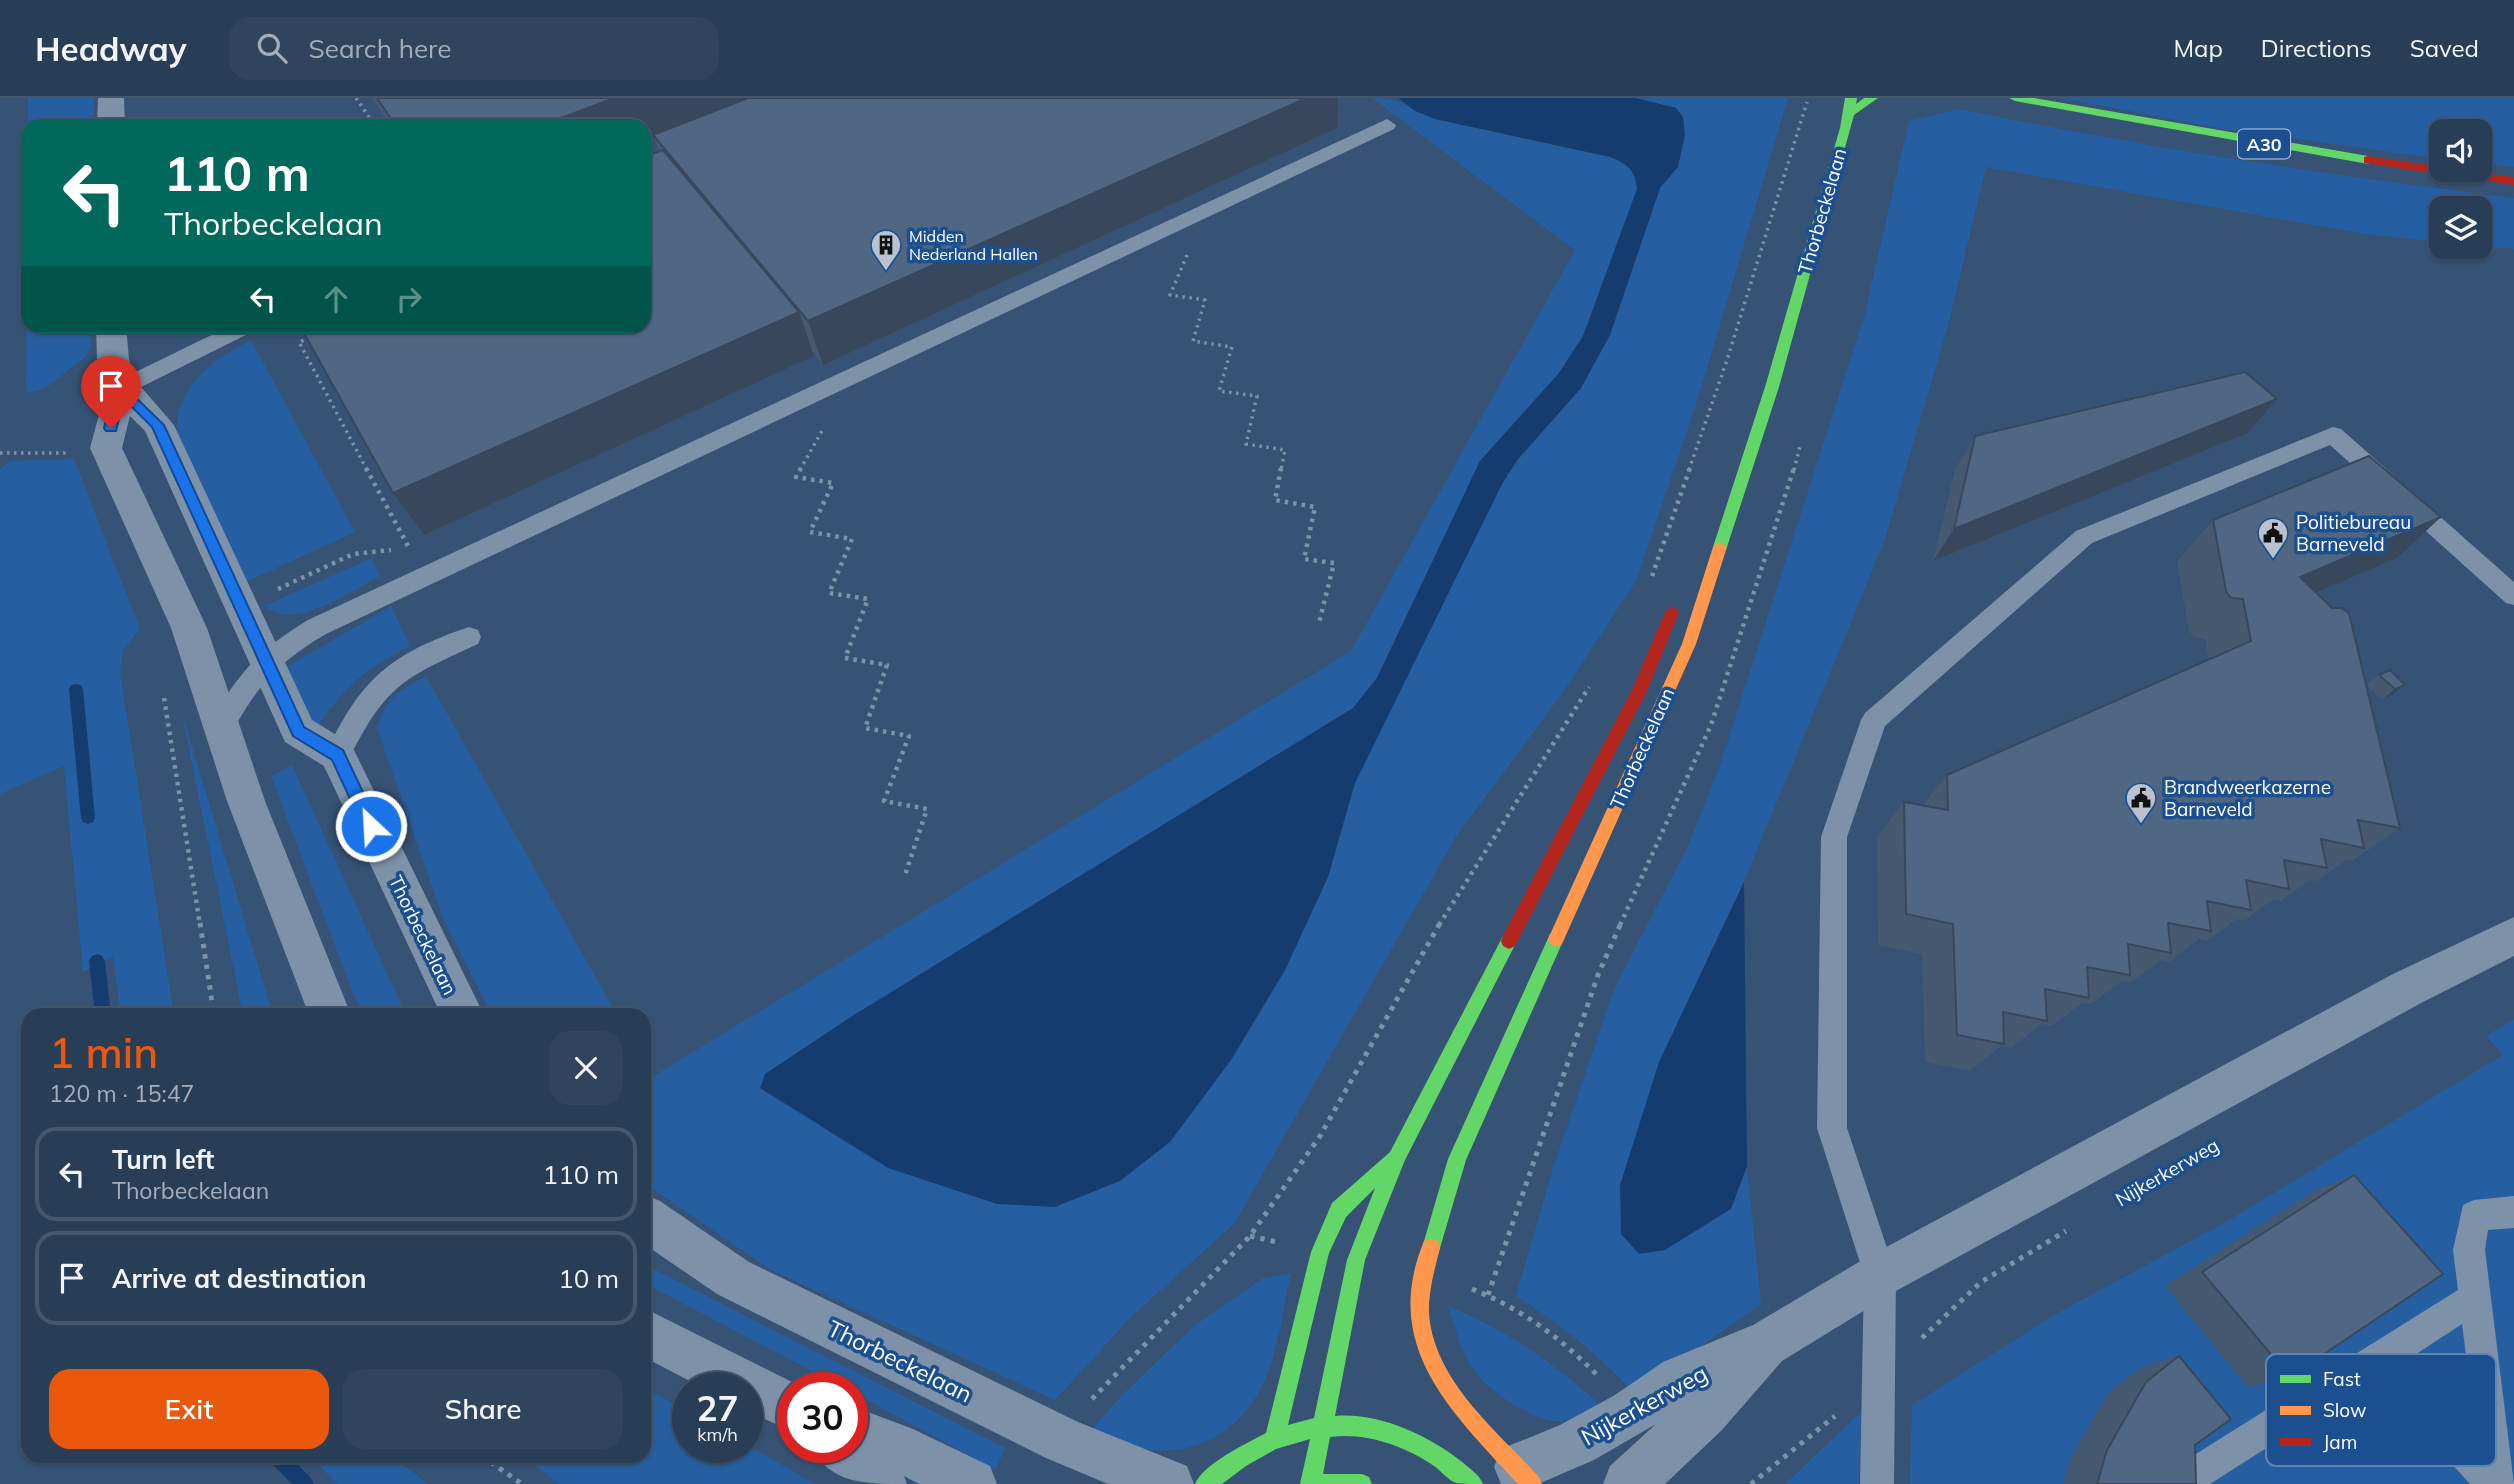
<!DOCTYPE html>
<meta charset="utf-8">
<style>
:root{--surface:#283e57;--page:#30455d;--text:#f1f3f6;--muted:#a5aeba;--line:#44576d;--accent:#ea580c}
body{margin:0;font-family:Mulish,sans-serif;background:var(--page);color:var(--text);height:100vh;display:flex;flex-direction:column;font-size:26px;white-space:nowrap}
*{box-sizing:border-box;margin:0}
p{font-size:23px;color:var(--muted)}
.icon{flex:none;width:38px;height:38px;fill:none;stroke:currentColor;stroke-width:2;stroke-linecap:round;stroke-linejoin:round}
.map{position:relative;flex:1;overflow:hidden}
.drawer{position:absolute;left:21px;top:910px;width:630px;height:455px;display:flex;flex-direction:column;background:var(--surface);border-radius:21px;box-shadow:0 2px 5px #0004,0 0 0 2px var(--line)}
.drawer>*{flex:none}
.guide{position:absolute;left:21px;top:21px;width:630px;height:214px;border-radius:21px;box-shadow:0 2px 5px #0004,0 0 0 2px var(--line);background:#00695c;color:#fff;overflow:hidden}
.controls{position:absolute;left:2429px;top:21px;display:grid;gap:14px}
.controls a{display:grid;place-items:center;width:63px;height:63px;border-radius:14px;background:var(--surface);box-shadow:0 2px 5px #0004,0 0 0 2px var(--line);font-size:35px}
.speed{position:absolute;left:672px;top:1274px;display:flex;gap:14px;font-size:35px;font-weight:700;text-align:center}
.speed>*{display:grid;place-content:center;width:91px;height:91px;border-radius:50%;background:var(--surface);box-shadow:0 2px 5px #0004,0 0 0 2px var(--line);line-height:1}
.speed small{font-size:18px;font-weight:400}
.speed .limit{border:10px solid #d22;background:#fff;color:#111}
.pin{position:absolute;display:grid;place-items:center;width:60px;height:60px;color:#fff;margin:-72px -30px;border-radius:50% 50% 50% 0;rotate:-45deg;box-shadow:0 0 7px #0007}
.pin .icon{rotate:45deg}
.me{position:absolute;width:77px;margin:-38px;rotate:335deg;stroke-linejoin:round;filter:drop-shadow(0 0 5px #0008)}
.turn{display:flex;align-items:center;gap:24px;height:147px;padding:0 28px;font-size:32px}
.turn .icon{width:91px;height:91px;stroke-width:2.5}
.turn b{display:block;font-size:49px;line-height:60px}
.lanes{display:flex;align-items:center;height:66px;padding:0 28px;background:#0003;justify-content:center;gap:35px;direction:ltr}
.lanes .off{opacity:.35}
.round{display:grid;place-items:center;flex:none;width:74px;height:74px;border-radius:21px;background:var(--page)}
.summary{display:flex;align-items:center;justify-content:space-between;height:119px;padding:0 28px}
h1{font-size:42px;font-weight:600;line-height:52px;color:var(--accent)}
.cta{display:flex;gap:14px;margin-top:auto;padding:14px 28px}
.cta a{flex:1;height:80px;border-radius:21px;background:var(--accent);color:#fff;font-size:28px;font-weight:600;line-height:80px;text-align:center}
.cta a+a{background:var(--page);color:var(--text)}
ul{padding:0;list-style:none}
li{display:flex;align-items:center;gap:21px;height:94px;margin:0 14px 10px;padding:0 14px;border:4px solid var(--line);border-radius:21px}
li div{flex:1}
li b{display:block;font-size:26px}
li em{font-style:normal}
header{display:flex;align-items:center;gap:42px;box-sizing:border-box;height:98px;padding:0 35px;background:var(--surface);border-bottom:2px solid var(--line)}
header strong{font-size:33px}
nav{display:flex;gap:38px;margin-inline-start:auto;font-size:24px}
.search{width:490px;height:63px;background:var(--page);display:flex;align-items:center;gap:18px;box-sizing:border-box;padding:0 24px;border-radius:21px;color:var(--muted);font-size:26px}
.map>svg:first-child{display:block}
.green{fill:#265fa1}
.water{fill:#153c6e}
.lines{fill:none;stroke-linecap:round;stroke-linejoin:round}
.stream{fill:#153c6e;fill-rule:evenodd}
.path-far2{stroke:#7d92a8;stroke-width:3.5;stroke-dasharray:2.5 4.5;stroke-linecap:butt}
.path-far1{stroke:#7d92a8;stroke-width:4.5;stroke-dasharray:3.5 5;stroke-linecap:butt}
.path{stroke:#7d92a8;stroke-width:5;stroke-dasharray:4.5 6;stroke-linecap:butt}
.lane{fill:#7d92a8;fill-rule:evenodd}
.street{fill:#7d92a8;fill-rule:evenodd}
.fast{fill:#63d668;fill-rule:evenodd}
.slow{fill:#ff974d;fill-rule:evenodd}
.jam{fill:#b3261e;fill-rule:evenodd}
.wall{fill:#455971}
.shaded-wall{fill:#38485c}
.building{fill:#506783;stroke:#38485c;stroke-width:2}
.route{fill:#1a73e8;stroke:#114b97;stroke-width:2}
.labels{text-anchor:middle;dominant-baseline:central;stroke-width:7;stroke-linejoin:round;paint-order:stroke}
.far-poi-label{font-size:16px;fill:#fff;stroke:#1b4f8f;text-anchor:start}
.shield{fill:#1b4f8f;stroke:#bbcadd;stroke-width:2}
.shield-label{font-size:18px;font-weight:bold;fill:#fff}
.street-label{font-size:19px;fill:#fff;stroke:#1b4f8f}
.poi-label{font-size:19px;fill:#fff;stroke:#1b4f8f;text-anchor:start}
.near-street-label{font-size:23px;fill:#fff;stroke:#1b4f8f}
.key{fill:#1b4f8f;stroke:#5f84b1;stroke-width:2}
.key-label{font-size:19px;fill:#fff}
</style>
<header>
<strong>Headway</strong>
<div class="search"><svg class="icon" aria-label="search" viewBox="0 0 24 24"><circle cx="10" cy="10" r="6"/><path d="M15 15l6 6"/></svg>Search here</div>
<nav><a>Map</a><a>Directions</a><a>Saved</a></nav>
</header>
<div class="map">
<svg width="2514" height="1386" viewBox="0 0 2514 1386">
<rect width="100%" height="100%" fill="#365274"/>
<!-- green -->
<g class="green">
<path d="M28,0h66v28h-66v200h63v21l-5,9 -40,32 -20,5z"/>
<path d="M1372,0c32,0 35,10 63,21l175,38c17,7 25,12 27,32l-54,147 -24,37 -79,88 -103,217 -24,30 -499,307 -89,59 466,-14 54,-90 43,-93 27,-94 147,-299 16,-24 63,-72 29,-53 50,-147 18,-21 -2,-59 -40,-10h152l-93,310 -59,173 -75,114 -104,140 -223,389 -103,93 -76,83 -284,-130 -127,-87v-119l8,13 699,-426 224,-401z"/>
<path d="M2061,0h453v69l-34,-3v-33h-39v28l-217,-30z"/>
<path d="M1959,11c184,38 369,66 555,89v51l-34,-3v-38h-39v34l-76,-8 -379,-67 -38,159 -64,216 -140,340 -85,180 72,147 16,-43 14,138 -127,89c-36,-38 -73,-69 -118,-97l38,-131 61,-178 73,-141 33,-84 143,-445 45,-196z"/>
<path d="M251,242l104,192 -109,50 -69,-148c-1,-49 34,-73 74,-94z"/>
<path d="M74,361l66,170 -17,21 -3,22 54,343h-53l-8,-58 -30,15 -19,-206 -64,28v-325l11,-8z"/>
<path d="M372,460l8,18c-30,15 -84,56 -116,30z"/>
<path d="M391,508l19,40c-48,25 -63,38 -94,83l-31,-61z"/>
<path d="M426,578l191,339h-122l-8,-10 -43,-84 -67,-193c9,-31 22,-37 49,-52z"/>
<path d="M181,612l92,305h-30z"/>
<path d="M292,667l114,250h-41l-11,-19 -83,-220z"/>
<path d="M2514,921v465h-604l2,-79 142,-90 170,-92 279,-168 -17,-19z"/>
<path d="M644,1166l361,184 -9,22 -144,-78v-4h-8l-200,-105z"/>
<path d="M1291,1175c-7,32 -11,68 -23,99 -21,57 -71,88 -131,76 -15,-3 -31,-13 -45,-19l31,-35 71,-68 69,-48z"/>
<path d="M1448,1208c65,27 101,55 154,100 -12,5 -27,14 -41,15 -15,1 -28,-6 -41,-13 -50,-29 -56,-49 -72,-102z"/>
<path d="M644,1289l44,25v35l59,-2 69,39h-256l-38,-28h122z"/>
<path d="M1861,1314l-2,72h-74z"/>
<path d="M310,1358h81l37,28h-91z"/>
</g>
<!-- water -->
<g class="water">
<path d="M1398,0h238l40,10 7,9 2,18 -7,32 -18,21 -50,147 -29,53 -63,71 -16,25 -147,299 -27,94 -43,93 -54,90 -61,82 -50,39 -65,26 -58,-3 -109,-36 -128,-80 5,-14 89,-59 499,-307 24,-30 103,-217 79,-88 24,-37 54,-147c-2,-20 -10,-25 -27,-32l-175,-38 -20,-8z"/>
<path d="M1744,784l3,284 -16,43 -66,41 -26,4 -18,-20 -1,-49 39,-123z"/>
</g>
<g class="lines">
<!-- stream -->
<g class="stream">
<path d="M76,586l5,1 2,4 12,129 -2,4 -5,2 -5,-2 -2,-4 -12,-129 2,-4z"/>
<path d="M97,856l5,2 3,5 6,54h-16l-6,-54 3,-5z"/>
<path d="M267,1358h22l22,22 3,6h-22l-22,-22z"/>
</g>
<!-- path-far2 -->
<g class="path-far2">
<path d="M356,0l19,28"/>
<path d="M1187,157l-17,40 35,5 -12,41 39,6 -13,44 38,5 -11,48 39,6 -4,20"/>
<path d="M310,240l-11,4 68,128"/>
<path d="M0,355h66"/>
<path d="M800,372l23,-41"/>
<path d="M1689,372l38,-110 80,-258"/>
<path d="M1794,372l6,-24"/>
</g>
<!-- path-far1 -->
<g class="path-far1">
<path d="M366,370l42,78"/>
<path d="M801,370l-5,9 37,6 -23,49 42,7 -23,54 39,6 -23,59 42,7 -22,63 44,8 -25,65 43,8 -22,66"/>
<path d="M1281,370l-6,32 40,7 -11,52 30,4 -15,60"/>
<path d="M1652,478l38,-108"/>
<path d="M278,491l75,-35 38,-4"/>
<path d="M164,600l36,227"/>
<path d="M1439,827l150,-238"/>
<path d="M1620,827l91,-200 83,-257"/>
</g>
<!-- path -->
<g class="path">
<path d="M200,825l14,92"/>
<path d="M1250,1138l27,6"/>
<path d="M1472,1191c48,19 89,49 125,86"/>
<path d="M1488,1197l110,-320 23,-52"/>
<path d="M1922,1240l59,-56 85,-51"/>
<path d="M1092,1301l158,-163 70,-100 120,-213"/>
<path d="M482,1358l40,28"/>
<path d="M1751,1386l84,-68"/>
</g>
<!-- lane -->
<g class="lane">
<path d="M1387,21l9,6 -2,4 -1068,505c-48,28 -71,54 -97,104l-9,3 -9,-3 -4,-8c26,-52 51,-80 101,-110z"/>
<path d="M230,228h27l-3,5 -125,62h-16l-3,-5 3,-5z"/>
<path d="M2333,329l8,2 173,153v23l-8,-2 -176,-158 -238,98 -207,183 -38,111v291l49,147 -2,209h-34l4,-209 -47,-147 4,-291 40,-117 4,-7 211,-182z"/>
<path d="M469,529l9,3 3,7 -3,7c-77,35 -93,42 -131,119l-9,3 -9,-3 -4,-8c35,-75 64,-101 144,-128z"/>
<path d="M2514,1098v32l-26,2 -3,20 29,234h-44l-95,-105 -165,105h-48l5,-12 291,-182 -5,-40 10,-45 11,-5zM2462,1226l15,117 -73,-79z"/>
</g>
<!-- street -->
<g class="street">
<path d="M98,0h26l1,28h-28z"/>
<path d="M96,228h30l3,33 6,21 39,45 138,295 39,24 133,271h-43l-117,-249 -39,-24 -140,-311 -15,-15 -8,32 85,180 58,173 86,214h-42l-82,-214 -56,-173 -81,-180 17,-63 -10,-26z"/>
<path d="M2514,819v39l-91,46 -527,289 -114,70 -60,69 -57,54h-62l7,-18 46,-42 -62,36 -56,24h-37l-7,-17 7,-18 59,-24 55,-30 48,-33 90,-37 111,-66 529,-285z"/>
<path d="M644,1096l16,7 89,61 329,160 109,44 7,18h-86l-62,-26 -329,-164 -73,-50z"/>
<path d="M644,1210l160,80h-11v44l-46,-21v-23h-44l-59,-31z"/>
<path d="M852,1308l61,23 77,37 7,18h-78l-15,-8 3,8c-43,0 -76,0 -96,-37h41z"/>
</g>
<!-- fast -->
<g class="fast">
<path d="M1845,0h12l-1,6 8,-6h14l-24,17 -75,272 -52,160 -7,5 -7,-5 52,-160 75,-259z"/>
<path d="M2009,0h25l334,58 6,4 -6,4 -353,-63z"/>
<path d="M1556,833l6,3 2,5 -98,221 -26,88 -2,7 -7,2 -7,-2 -2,-7 26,-89 102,-225z"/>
<path d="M1509,835l6,3 2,5 -112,219 -40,100 -30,156c44,-4 92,19 126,45 8,7 18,13 22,23 -7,0 -20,0 -27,-1 -8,-3 -15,-12 -22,-17 -29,-20 -68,-34 -104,-29l-7,37h39l7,3 3,7h-72l10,-45 -34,10 -30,17 -24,18h-27c8,-20 52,-41 71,-51l45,-181 21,-49 58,-51 113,-216zM1375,1090l-28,72 -33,158 -26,7 41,-172 17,-36z"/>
</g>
<!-- slow -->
<g class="slow">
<path d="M1720,444l7,5 -31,97 -134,300 -6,3 -6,-3 -2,-5 134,-295 31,-97z"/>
<path d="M1431,1141l7,2 2,7c-6,24 -14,51 -10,75 10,63 69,110 109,154l3,7h-24c-66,-72 -138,-137 -94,-243z"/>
</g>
<!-- jam -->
<g class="jam">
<path d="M2368,58l73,11v3h20l53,7v8l-150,-22v-6z"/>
<path d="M1672,508l7,6 -32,79 -132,255 -6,3 -6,-3 -2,-5 2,-5 129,-246 33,-78z"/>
</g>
</g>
<!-- wall -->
<g class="wall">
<path d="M372,0h966l-1,30 -514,237 -11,-14 2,5 -390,179 -31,-42 266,-342 -6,-15 -9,3v-13h-253z"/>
<path d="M2248,335l-315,128 22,-92 20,-33z"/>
<path d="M2213,422l184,38 -80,35 49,92 13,-10 26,10 -13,10 -10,5 -15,-14 33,142 -48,33 -6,-1 -29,21 -7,-1 -29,21 -7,-2 -30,22 -7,-2 -30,22 -8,-2 -30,23 -8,-2 -31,23 -8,-2 -31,23 -8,-1 -32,23 -9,-2 -31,24 -10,-2 -31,25 -45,-9 -3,-108 -44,-9 -1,-108 27,-35 18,4 25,-31 262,-115 -4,-21 -11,-2 -5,-6 -12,-70z"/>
<path d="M2354,1077l-64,202 -42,10 -83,-101 147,-94z"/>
<path d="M2179,1258l16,89 1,39h-133l8,-27 38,-65 33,-25z"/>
</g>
<!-- shaded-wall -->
<g class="shaded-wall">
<path d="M614,0h136l-106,41v-13h-104z"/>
<path d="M1306,0h32l-1,30 -514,237 -15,-44z"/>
<path d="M799,214l15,44 -390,179 -31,-42z"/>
<path d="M2277,301l-29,34 -315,128 21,-32z"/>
<path d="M2441,419l-44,41 -137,59 40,-40z"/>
<path d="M2405,587l-13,10 -10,5 13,-11z"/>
</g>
<!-- building -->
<g class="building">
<path d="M377,0h237l-74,28h-144z"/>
<path d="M748,0h558l-498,223 -155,-186z"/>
<path d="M663,52l136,162 -406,181 -93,-167h344v-169z"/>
<path d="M2245,274l32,27 -323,130 21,-93z"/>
<path d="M2369,358l72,61 -141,60 32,31h9l8,5 51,215 -42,-8 6,28 -43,-9 6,29 -43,-8 5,29 -43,-9 5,30 -44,-9 4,30 -43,-8 3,30 -43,-9 2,31 -43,-8 2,31 -44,-9 2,32 -44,-9 1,32 -47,-9 -4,-111 -47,-10 -2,-112 44,8 -1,-35 304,-134 -8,-42 -12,-1 -5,-7 -13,-71z"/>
<path d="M2390,572l15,15 -10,4 -16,-14z"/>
<path d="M2354,1077l89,99 -153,103 -88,-105z"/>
<path d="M2179,1258l52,63 -36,26 1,39h-99l10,-34 39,-68z"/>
</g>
<!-- route -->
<path class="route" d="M121,285l43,42 140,302 39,23 36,76 -2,5h-12l-33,-71 -39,-24 -141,-309 -28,-28 -8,32h-10l-2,-3 10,-41z"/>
<!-- icons -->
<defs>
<g id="building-pin" transform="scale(1.575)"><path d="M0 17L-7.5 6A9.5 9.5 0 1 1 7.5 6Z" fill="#b9c2ce" stroke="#1b4f8f"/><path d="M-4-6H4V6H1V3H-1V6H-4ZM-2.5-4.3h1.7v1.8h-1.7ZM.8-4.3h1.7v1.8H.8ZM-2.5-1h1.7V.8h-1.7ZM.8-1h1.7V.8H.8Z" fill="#111"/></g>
<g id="civic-pin" transform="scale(1.575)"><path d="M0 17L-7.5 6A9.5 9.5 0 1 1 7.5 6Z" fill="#b9c2ce" stroke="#1b4f8f"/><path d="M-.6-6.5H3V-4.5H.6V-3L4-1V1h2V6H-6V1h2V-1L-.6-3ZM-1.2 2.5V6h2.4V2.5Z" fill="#111"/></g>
</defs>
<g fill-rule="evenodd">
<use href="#building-pin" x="886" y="147"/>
<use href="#civic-pin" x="2273" y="435"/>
<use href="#civic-pin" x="2141" y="700"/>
</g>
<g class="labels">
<!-- far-poi labels -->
<g class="far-poi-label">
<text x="909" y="138">Midden<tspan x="909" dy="18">Nederland Hallen</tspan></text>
</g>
<!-- shield labels -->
<rect class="shield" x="2238" y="31.5" width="52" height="29" rx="5"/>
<g class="shield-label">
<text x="2264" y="46">A30</text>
</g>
<!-- street labels -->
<g class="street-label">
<text transform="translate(1822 113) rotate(-74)">Thorbeckelaan</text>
<text transform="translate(1642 650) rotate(-66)">Thorbeckelaan</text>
<text transform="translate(423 837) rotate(64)">Thorbeckelaan</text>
<text transform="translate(2167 1074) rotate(-30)">Nijkerkerweg</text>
</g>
<!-- poi labels -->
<g class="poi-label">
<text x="2296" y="424">Politiebureau<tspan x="2296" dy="22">Barneveld</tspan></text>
<text x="2164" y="689">Brandweerkazerne<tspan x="2164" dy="22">Barneveld</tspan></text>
</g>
<!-- near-street labels -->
<g class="near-street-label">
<text transform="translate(900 1263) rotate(26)">Thorbeckelaan</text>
<text transform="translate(1644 1307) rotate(-29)">Nijkerkerweg</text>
</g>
</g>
<!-- legend -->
<rect x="2266" y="1256" width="230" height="112" rx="10" class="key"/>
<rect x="2280" y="1277" width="31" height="8" fill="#63d668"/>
<rect x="2280" y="1308" width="31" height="9" fill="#ff974d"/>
<rect x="2280" y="1340" width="31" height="8" fill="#b3261e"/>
<g class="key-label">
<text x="2323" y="1288">Fast</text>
<text x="2323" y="1319">Slow</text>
<text x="2323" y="1351">Jam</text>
</g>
</svg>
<div class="controls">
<a><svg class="icon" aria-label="sound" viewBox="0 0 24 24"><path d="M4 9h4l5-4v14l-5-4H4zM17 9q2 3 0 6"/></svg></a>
<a><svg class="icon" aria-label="layers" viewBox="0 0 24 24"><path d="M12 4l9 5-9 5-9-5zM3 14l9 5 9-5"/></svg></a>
</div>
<div class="speed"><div>27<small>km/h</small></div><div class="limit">30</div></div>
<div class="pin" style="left:111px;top:330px;background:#d93025"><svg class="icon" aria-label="arrive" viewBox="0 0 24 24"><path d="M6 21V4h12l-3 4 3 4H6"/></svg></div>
<svg class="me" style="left:371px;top:728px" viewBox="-20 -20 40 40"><circle r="17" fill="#1a73e8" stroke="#fff" stroke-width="3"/><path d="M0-11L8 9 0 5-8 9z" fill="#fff"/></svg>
<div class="guide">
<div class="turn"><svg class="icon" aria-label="left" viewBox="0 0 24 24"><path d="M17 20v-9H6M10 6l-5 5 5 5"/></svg><div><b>110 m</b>Thorbeckelaan</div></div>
<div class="lanes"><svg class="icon" aria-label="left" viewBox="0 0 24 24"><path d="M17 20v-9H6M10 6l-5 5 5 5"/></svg><svg class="icon off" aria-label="ahead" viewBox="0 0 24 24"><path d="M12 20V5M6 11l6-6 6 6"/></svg><svg class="icon off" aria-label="right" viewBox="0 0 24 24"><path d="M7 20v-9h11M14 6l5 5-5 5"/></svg></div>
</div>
<section class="drawer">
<div class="summary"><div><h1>1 min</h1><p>120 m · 15:47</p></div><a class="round"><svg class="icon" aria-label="close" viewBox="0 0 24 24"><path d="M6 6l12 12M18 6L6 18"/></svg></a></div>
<ul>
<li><svg class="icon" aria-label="left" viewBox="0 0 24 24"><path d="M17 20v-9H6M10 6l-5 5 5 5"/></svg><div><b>Turn left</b><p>Thorbeckelaan</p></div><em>110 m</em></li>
<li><svg class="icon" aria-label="arrive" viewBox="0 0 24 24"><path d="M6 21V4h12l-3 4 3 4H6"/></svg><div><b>Arrive at destination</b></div><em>10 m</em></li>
</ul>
<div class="cta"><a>Exit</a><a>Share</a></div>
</section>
</div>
